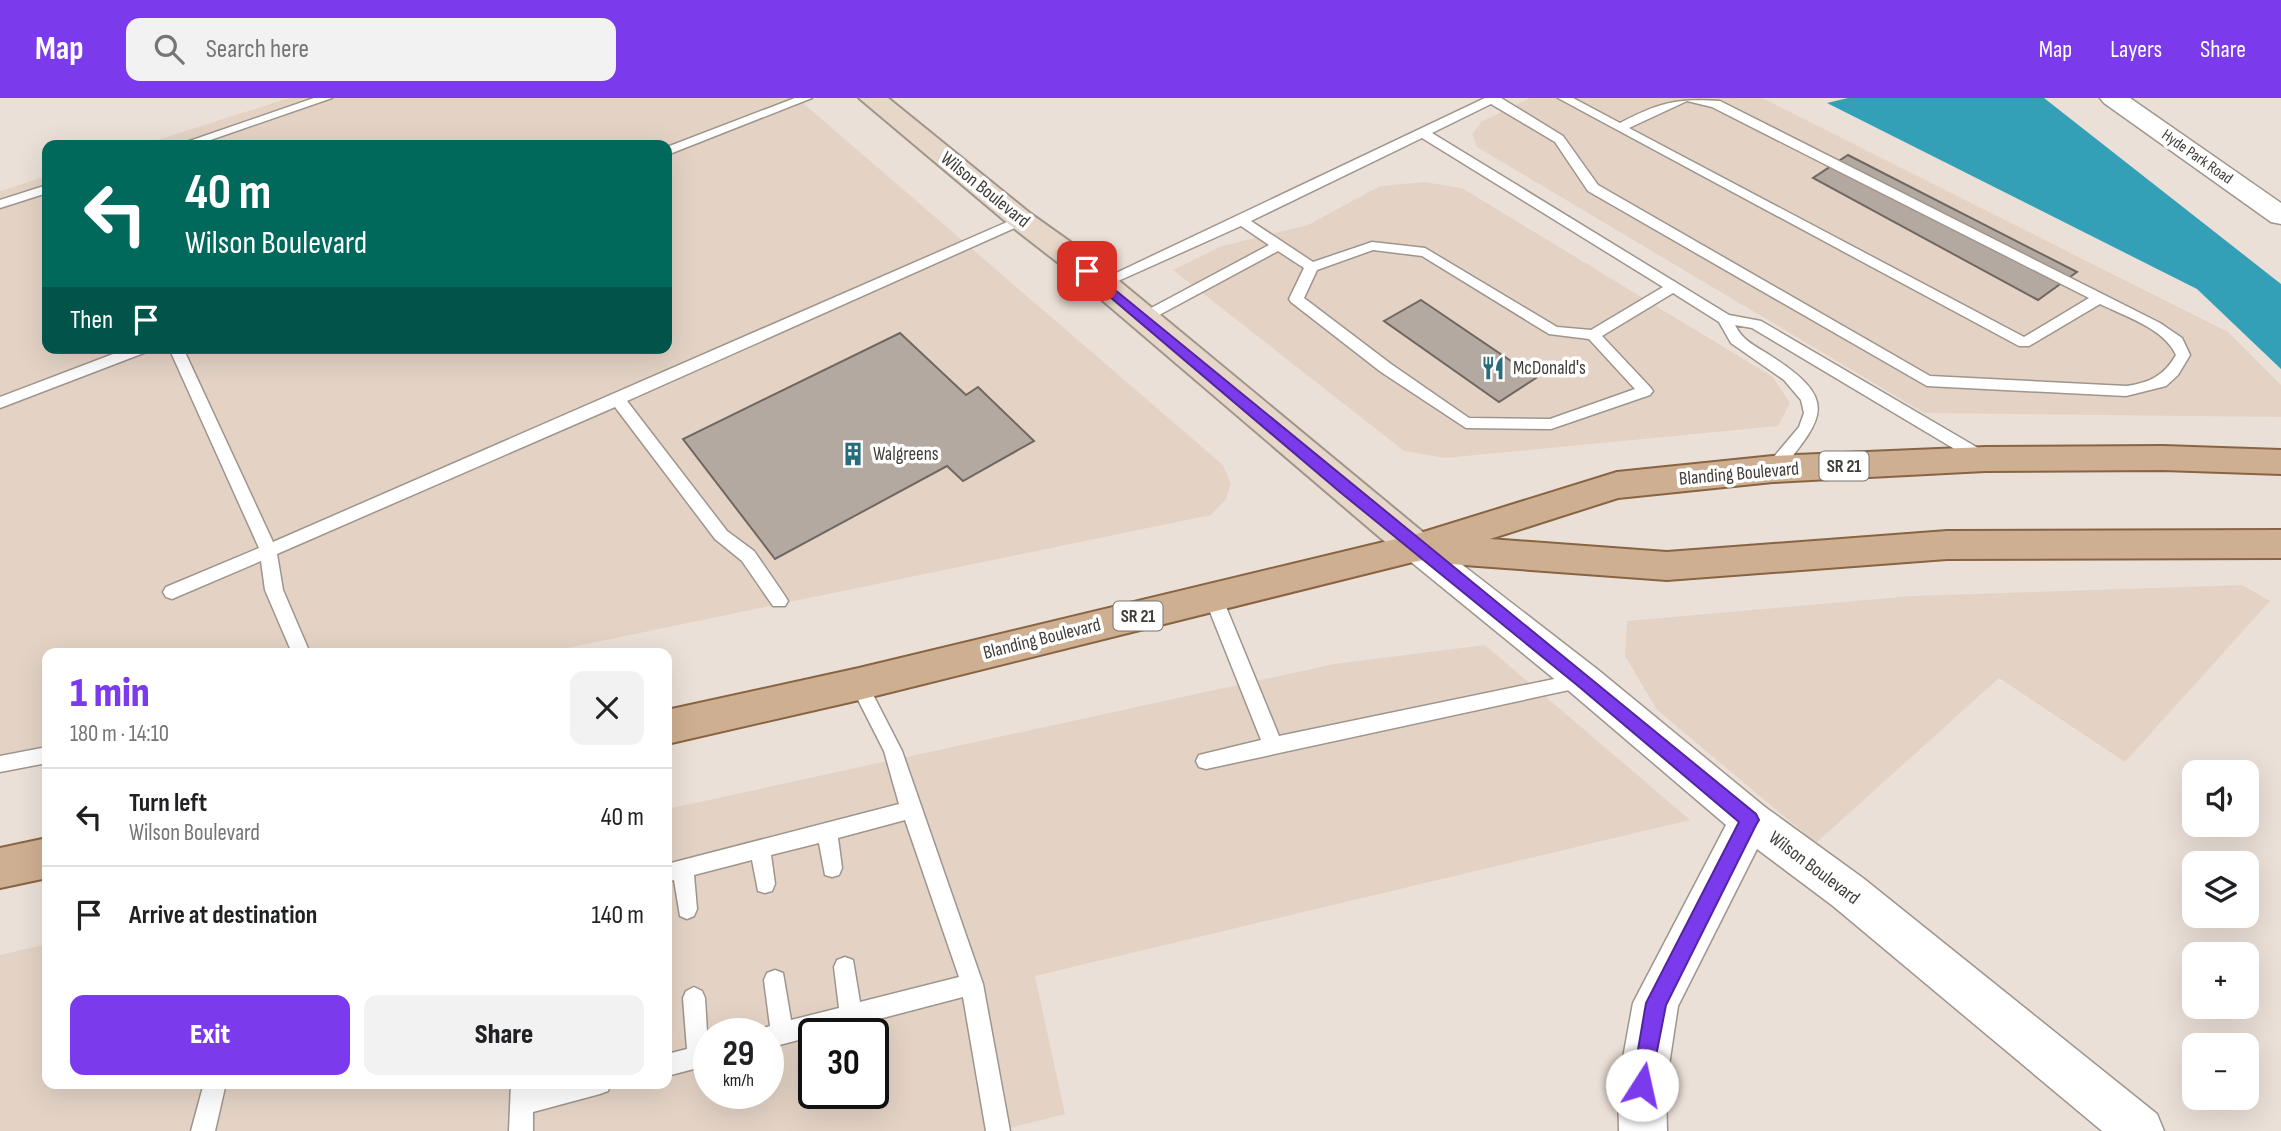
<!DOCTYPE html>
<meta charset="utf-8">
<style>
:root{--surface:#fff;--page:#f2f2f2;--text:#202124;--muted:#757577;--line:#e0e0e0;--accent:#7c3aed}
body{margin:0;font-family:"Sofia Sans Condensed",sans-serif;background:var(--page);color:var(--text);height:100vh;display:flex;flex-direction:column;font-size:26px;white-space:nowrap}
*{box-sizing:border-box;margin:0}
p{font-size:23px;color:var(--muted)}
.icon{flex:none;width:38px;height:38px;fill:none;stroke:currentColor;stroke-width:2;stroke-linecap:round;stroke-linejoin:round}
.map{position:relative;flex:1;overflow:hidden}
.sheet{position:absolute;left:42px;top:550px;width:630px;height:441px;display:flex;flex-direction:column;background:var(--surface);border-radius:14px;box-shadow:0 7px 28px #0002}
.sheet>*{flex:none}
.hud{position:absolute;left:42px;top:42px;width:630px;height:214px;border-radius:14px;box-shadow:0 7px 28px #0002;background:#00695c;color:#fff;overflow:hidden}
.tools{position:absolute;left:2182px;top:662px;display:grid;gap:14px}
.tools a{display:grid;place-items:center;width:77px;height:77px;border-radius:14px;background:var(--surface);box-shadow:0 7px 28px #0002;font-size:35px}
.speed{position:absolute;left:693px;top:920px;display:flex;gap:14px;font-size:35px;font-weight:700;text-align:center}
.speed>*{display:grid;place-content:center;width:91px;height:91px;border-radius:50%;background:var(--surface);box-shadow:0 7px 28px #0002;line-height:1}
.speed small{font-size:18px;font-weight:400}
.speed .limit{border:4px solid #111;border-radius:10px;background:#fff;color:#111}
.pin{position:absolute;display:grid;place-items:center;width:60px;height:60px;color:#fff;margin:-30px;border-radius:14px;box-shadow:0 4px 10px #0006}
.me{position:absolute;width:77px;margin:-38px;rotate:10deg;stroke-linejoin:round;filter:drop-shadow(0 0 5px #0008)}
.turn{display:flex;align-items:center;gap:24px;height:147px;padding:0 28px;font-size:32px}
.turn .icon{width:91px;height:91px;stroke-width:2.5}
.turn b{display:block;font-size:49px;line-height:60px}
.then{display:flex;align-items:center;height:66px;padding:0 28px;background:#0003;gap:14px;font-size:26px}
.round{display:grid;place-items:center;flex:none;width:74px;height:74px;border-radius:14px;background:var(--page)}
.summary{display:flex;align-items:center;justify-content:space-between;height:119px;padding:0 28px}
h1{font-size:42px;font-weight:800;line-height:52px;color:var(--accent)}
.button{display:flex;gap:14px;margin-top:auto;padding:14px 28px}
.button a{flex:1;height:80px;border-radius:14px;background:var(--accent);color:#fff;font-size:28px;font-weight:800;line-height:80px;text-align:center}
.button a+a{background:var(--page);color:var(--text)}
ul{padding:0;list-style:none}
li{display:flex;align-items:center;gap:21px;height:98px;padding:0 28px;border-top:2px solid var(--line)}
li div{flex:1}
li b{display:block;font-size:26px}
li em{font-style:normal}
header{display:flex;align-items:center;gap:42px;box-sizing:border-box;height:98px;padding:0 35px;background:var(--accent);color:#fff}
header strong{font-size:33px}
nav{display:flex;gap:38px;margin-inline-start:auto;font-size:24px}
.search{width:490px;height:63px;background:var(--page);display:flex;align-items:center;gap:18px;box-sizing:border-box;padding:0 24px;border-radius:14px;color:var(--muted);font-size:26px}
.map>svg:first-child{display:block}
.built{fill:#e4d3c5;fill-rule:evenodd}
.water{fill:#33a0b8}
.building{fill:#b3a9a1;stroke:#706760;stroke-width:2}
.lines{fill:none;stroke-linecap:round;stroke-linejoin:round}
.lane-casing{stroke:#9e958c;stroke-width:3}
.street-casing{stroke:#9e958c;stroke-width:3}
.secondary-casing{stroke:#9e958c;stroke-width:4}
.primary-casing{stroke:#886442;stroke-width:4}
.lane{fill:#fff;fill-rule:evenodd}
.street{fill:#fff;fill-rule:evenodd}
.secondary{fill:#e7d7c8;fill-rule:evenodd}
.primary{fill:#cfaf91;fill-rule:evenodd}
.route{fill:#7c3aed;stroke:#51269a;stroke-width:2}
.labels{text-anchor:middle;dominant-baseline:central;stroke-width:7;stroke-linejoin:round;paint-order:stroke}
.far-street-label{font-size:16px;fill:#403c38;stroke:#fff}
.shield{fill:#fff;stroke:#797674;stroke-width:2}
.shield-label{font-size:18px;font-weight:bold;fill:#403c38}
.street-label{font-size:19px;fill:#403c38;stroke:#fff}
.poi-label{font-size:19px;fill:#403c38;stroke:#fff;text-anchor:start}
</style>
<header>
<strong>Map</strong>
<div class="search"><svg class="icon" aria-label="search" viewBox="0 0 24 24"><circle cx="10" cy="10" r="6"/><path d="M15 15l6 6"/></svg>Search here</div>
<nav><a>Map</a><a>Layers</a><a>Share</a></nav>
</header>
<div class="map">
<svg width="2281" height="1033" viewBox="0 0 2281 1033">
<rect width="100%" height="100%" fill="#ebe0d7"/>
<!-- built -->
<g class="built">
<path d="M289,0h508l426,367 8,19 -5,15 -15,16 -668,138h-496v102l-47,10v-574l47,-15v172h620v-203h-525z"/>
<path d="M1530,0h232l466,234 53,53v32l-357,-4 -447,-266 -5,-13 9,-12z"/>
<path d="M1424,84l38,6 311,189 17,26 -12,23 -333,32 -41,-7 -231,-181 49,-24 86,-21 72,-39z"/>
<path d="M2242,487l28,16 -145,161 -126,-84 -183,165 -159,-133 -32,-54 2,-35 284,-25z"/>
<path d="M1485,547l205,175 -655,156 30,138 -67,17h-998v-176l47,-11v139h620v-274l667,-145zM709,936h59v60h-59zM814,936h59v60h-59z"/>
</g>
<!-- water -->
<path class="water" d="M1848,0h196l237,186v85l-84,-80 -370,-186z"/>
<!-- building -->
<g class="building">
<path d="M1848,57l229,117 -39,28 -225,-122z"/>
<path d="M1421,202l115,78 -37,24 -115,-81z"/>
<path d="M900,235l66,62 12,-8 56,54 -71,40 -16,-15 -172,93 -92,-120z"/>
</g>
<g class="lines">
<!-- lane casing -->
<g class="lane-casing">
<g id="lane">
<path d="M314,0h18l-136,47h-18z"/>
<path d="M795,0h17l-145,57v-8z"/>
<path d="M1485,0h16l62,38 35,49 332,191 196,10c23,-3 38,-10 50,-31 -12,-27 -52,-39 -76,-51l-71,42h-10l-461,-248h15l47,25c38,-20 56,-25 100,-22l440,222 22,15 8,17 -12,20 -12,11 -40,10 -199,-10 -339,-195 -33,-49 -64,-38 -59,29 297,182 32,6 229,134 2,4 -2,4h-12l-226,-135 -17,-3c7,15 20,21 33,29 72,46 57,62 11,119h-12l-2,-4 2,-4 32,-38 5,-14 -3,-13 -17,-20 -53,-37 -12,-21 -46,-29 -71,43 48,51 3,4 -3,4 -99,34 -85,-1 -85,-56 -90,-70 -2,-3 15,-31 -26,-17 -130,70h-10v-6l131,-70 -28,-19 -134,60 -5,1 -7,-4zM1687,3l25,6 377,191 -65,39 -395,-209zM1422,40l241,149 -72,43 -34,-3 -132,-79 -53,-6 -59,20 -62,-41zM1373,152l49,6 127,78 40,5 46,50 -85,30 -81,-1 -78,-54 -87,-66 13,-28z"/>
<path d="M47,87v8l-47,15v-8z"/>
<path d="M1021,118l7,4 -2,3 -399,178 100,130 27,20 31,45 3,5 -3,5h-12l-31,-45 -27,-22 -100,-132 -338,147 6,36 27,63h-18l-27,-63 -4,-29 -89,38 -6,-2 -3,-5 3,-5 93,-39 -90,-200h14l90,194z"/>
<path d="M129,250h22l-2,3 -149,57v-11z"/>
<path d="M1213,492l6,2 3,5 57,139 304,-63 6,2 3,5 -3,5 -6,2 -377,82 -7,-2 -3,-6 3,-6 62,-15 -57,-143 3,-5z"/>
<path d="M859,579l6,2 37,72 81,233 27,147h-24l-23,-134 -195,51v-14h-10l2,-5 10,-3 -6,-46 3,-7 8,-3 8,3 8,47 48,-12 -5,-41 3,-7 8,-3 8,3 7,42 99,-25 -54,-157 -67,18 4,30 -3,7 -7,2 -7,-2 -6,-32 -48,12 4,29 -3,7 -7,2 -7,-2 -6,-31 -58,15 3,34 -3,7 -7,3 -7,-3 -6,-36 -7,2v-18l232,-60 -15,-53 -34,-67 3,-5z"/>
<path d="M47,649v16l-47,9v-16z"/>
<path d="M694,889l8,4 3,7 4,67 -42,11v-22l20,-5 -4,-51 3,-7z"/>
<path d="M204,985h22l-11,48h-24z"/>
<path d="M511,985h22v6l23,-6h55l-3,8 -8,3 -67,18v19h-24z"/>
</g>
</g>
<!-- street casing -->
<g class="street-casing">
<g id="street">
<path d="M2100,0h30l151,105v21l-10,-2 -167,-119z"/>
<path d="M1417,437l12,4 168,130 168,138 98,71 294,236 7,17h-62l-269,-225 -76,-57 -79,157 -12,79 1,46h-48l-1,-46 15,-82 93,-178 -157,-134 -164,-134 -6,-9 6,-9z"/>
</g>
</g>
<!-- secondary casing -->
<g class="secondary-casing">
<path id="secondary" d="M859,0h29l143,116 52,37 347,287 5,10 -5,10 -13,4 -13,-4 -343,-293 -50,-39z"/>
</g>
<!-- primary casing -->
<g class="primary-casing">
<g id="primary">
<path d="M2163,348l118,4v24l-118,-4 -178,1 -212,11 -155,16 -128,41 177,13 280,-21 334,-1v28l-334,1 -280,21 -230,-17 -12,-4 -566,141 -192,44v-34l192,-42 558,-134 200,-62 156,-16 212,-9z"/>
<path d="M47,740v40l-47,10v-40z"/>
</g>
</g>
<!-- lane -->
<use href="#lane" class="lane"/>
<!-- street -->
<use href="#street" class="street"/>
<!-- secondary -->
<use href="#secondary" class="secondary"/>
<!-- primary -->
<use href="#primary" class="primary"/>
</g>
<!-- route -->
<path class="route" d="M1087,169l669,547 3,6 -3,5 -90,180 -17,87 -7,3 -7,-3 -3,-7 14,-82 93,-181 -162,-137 -237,-193 -257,-218 -2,-3z"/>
<!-- icons -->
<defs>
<g id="restaurant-bare" transform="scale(1.89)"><path d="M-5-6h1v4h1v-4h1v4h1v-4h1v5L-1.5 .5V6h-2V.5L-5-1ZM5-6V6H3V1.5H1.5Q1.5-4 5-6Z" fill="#276c7c" stroke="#fff" stroke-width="2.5" paint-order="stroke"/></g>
<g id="building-bare" transform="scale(1.89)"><path d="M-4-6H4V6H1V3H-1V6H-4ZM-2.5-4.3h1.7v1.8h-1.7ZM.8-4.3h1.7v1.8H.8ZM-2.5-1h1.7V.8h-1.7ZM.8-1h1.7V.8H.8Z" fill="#276c7c" stroke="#fff" stroke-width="2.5" paint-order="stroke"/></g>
</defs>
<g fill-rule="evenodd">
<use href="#restaurant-bare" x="1493" y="270"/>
<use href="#building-bare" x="853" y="356"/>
</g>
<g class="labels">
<!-- far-street labels -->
<g class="far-street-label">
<text transform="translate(2197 59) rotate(35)">Hyde Park Road</text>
</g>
<!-- shield labels -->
<g class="shield">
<rect x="1819.5" y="353.5" width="49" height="29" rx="5"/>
<rect x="1113.5" y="503.5" width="49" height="29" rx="5"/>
</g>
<g class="shield-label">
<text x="1844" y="368">SR 21</text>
<text x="1138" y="518">SR 21</text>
</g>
<!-- street labels -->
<g class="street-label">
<text transform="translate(985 92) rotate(39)">Wilson Boulevard</text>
<text transform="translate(1739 376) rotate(-5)">Blanding Boulevard</text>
<text transform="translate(1042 541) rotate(-14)">Blanding Boulevard</text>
<text transform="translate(1814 770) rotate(37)">Wilson Boulevard</text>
</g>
<!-- poi labels -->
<g class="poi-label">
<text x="1513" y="270">McDonald's</text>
<text x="873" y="356">Walgreens</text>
</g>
</g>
</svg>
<div class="tools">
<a><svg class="icon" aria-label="sound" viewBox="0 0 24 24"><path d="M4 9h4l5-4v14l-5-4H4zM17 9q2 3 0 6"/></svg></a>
<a><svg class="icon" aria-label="layers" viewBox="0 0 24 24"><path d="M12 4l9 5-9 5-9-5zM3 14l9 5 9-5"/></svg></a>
<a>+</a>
<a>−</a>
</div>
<div class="speed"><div>29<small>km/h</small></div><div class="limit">30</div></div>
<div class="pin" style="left:1087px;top:173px;background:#d93025"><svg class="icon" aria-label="arrive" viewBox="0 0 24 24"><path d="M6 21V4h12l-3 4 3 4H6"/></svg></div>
<svg class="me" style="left:1642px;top:987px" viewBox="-20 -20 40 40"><circle r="19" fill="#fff"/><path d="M0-13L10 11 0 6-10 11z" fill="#7c3aed"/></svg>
<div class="hud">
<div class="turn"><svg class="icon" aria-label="left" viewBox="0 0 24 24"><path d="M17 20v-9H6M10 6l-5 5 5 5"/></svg><div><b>40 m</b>Wilson Boulevard</div></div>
<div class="then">Then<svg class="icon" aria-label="arrive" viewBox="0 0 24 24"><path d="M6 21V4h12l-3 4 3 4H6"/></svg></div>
</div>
<section class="sheet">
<div class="summary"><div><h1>1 min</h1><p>180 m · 14:10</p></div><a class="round"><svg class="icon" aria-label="close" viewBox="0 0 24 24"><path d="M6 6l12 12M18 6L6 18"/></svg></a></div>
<ul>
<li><svg class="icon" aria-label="left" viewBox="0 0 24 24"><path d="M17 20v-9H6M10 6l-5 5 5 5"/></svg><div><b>Turn left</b><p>Wilson Boulevard</p></div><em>40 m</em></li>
<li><svg class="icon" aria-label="arrive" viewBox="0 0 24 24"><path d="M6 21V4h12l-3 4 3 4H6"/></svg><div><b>Arrive at destination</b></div><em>140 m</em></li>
</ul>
<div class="button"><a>Exit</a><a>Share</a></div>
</section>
</div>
